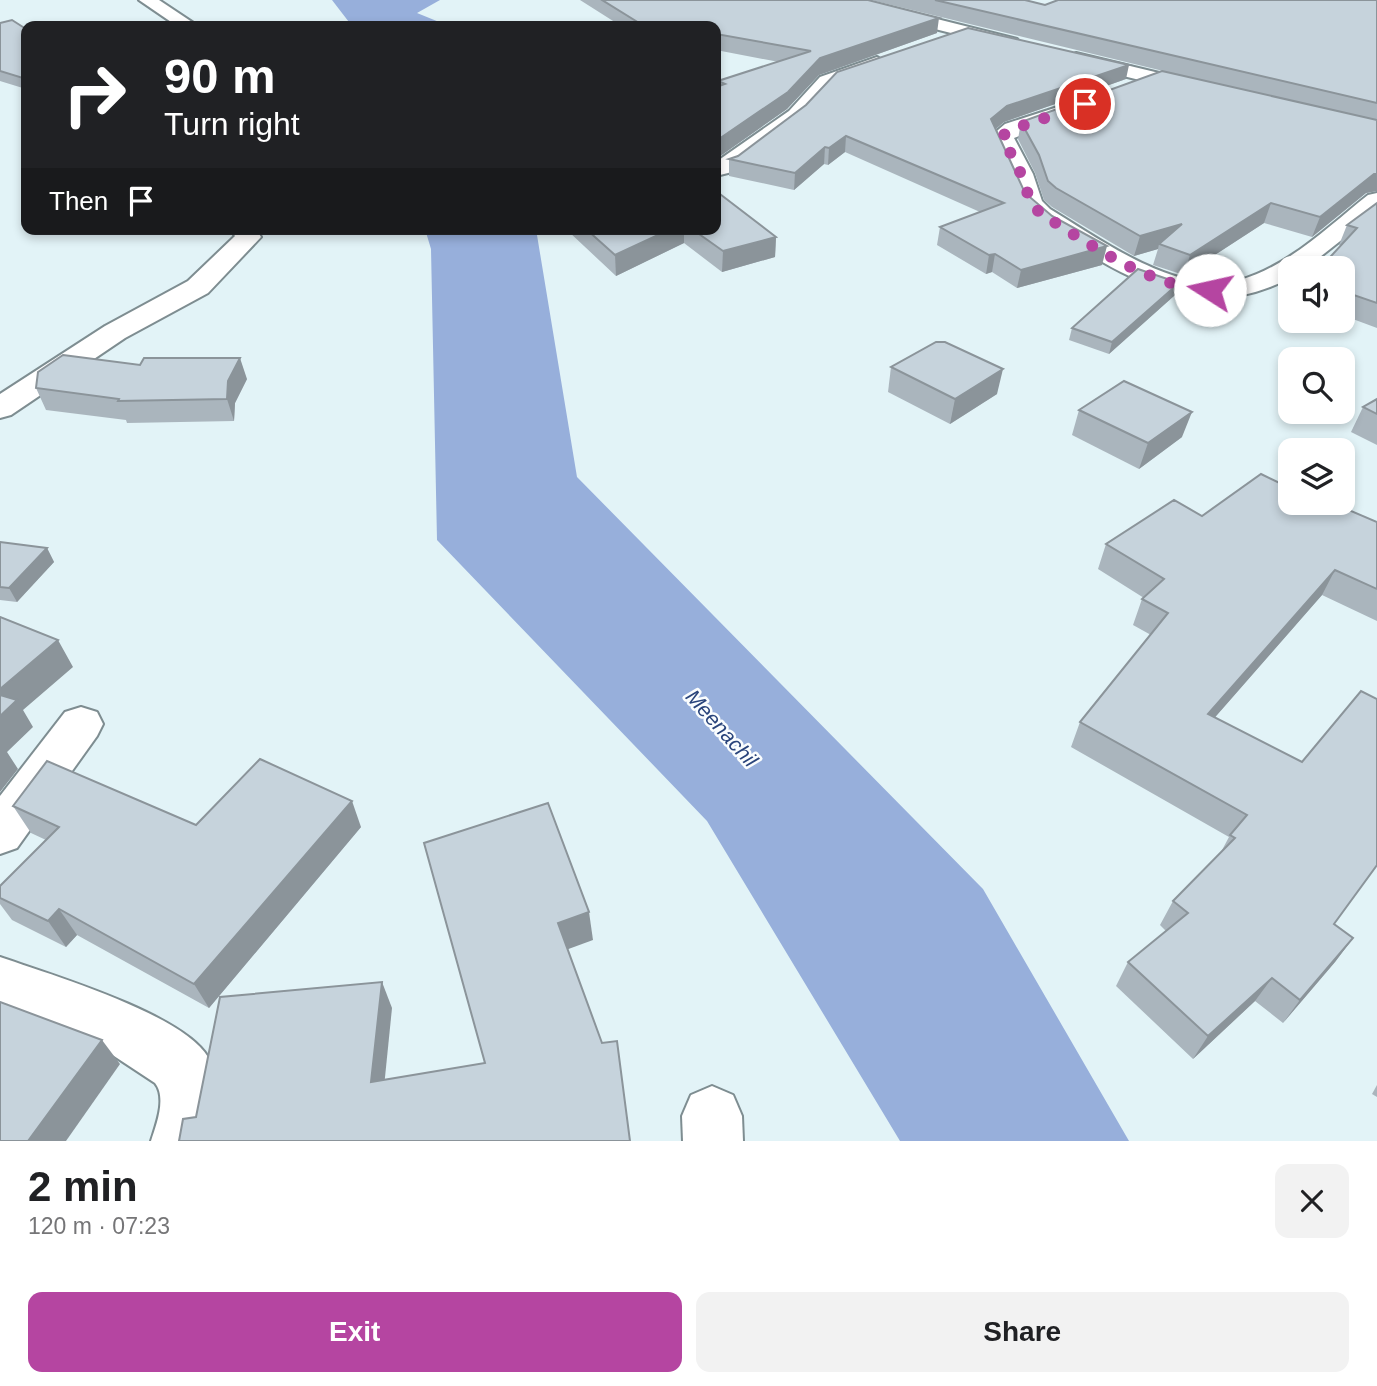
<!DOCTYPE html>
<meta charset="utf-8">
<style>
:root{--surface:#fff;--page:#f2f2f2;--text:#202124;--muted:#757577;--accent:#b545a1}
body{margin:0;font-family:Helvetica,sans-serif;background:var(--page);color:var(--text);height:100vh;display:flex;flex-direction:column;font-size:26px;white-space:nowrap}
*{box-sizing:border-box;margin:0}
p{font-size:23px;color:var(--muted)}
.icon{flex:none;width:38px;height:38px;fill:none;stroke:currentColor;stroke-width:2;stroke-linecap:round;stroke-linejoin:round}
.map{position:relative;height:1141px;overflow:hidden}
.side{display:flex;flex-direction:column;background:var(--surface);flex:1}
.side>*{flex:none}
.top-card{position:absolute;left:21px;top:21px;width:700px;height:214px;border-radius:14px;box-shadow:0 4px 10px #0003;background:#202124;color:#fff;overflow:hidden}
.tools{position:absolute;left:1278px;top:256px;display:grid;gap:14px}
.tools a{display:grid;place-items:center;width:77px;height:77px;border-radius:14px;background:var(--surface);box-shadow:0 4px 10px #0003;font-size:35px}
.pin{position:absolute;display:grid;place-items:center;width:60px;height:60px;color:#fff;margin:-30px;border:4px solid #fff;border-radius:50%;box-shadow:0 2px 7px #0007}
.me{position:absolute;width:77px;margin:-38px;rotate:280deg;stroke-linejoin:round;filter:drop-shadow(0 0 5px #0008)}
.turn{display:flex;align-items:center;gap:24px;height:147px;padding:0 28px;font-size:32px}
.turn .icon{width:91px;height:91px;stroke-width:2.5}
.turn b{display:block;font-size:49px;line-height:60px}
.then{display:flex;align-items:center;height:66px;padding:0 28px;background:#0003;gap:14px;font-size:26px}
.round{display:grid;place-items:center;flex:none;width:74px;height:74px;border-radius:14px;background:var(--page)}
.summary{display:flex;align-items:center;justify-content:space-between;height:119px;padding:0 28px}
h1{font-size:42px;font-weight:700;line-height:52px}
.action{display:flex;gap:14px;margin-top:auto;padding:14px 28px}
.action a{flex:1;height:80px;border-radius:14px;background:var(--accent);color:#fff;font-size:28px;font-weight:700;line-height:80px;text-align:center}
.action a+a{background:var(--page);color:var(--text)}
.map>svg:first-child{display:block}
.water{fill:#97afdb}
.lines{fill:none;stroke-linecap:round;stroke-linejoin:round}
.street-casing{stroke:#7e8d91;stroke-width:4}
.street{fill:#fff;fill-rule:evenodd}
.wall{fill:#aab5bd}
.shaded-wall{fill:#8b949a}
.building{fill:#c6d3dc;stroke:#8b949a;stroke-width:2}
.route{stroke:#b545a1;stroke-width:12;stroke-dasharray:0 21.6}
.labels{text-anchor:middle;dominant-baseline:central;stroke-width:5;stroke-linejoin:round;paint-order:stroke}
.water-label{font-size:21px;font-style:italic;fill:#29447b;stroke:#fafdfe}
</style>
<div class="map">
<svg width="1377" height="1141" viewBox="0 0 1377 1141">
<rect width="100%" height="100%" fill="#e2f3f7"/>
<!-- water -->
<g class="water">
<path d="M332,0h108l-23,13 32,13h-97z"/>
<path d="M425,229h111l41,248 406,412 146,252h-229l-193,-320 -270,-281 -6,-291z"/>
</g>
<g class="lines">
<!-- street casing -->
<g class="street-casing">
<g id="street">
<path d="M139,0h20l39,26h-21z"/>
<path d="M833,0h28l156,39 3,4 -9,5 -176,-44z"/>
<path d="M1076,53l129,31 3,4 -3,4 -7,2 -129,-31 -2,-4z"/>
<path d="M877,57l9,6 -2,4 -50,18 -31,34 -67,52 -20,5v-14l73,-51 31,-34z"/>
<path d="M1070,103l7,2 3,4 -3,4 -63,25 19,36 9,27 8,8c50,30 128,88 190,71 49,-14 90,-55 128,-85l9,-2v19l-71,56h-16v10c-79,41 -140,13 -210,-29 -19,-11 -43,-23 -57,-40 -8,-10 -9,-23 -13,-34 -6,-14 -13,-26 -19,-39l14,-12z"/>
<path d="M230,229h26l5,8 -53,56 -83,45 -114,77 -11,3v-24l105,-68 83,-45 47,-45z"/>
<path d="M81,707l16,5 6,12 -6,12 -80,112 -17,6v-58l65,-84z"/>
<path d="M0,957c49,17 183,57 208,100 15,27 11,55 3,84h-60c5,-16 16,-43 4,-58l-44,-29 -111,-45z"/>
<path d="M712,1086l21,9 9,21 1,25h-60l-1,-25 9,-21z"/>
</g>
</g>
<!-- street -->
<use href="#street" class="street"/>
</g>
<!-- wall -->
<g class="wall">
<path d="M580,0h288l69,33 -118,42 -32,34 -71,50v-72h2v-6l61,-19 -63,-12v-24h-95z"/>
<path d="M871,0h154l20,5 332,-5v191l-11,2 -54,44 -48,-14 -80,52 -31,-10 5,-16 -24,7 -82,-49 -8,-7 -9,-27 -17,-34 3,-17 204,-36z"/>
<path d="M0,23l26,6v60l-26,-8z"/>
<path d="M1126,79l-122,43 -8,7 29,64 77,72 -85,23 -25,-16 -6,2 -49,-29 3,-18 40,-15 -135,-60 -17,13 -4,-1 -30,26 -65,-14v-17z"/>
<path d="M1377,203v125l-35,-13v-47l-1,-22 -2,-1 8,-20z"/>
<path d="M568,229h148l60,8 -1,20 -53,15 -38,-29 -68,33 -48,-45z"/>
<path d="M1179,283l-4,12 -66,59 -40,-14 3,-12z"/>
<path d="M891,367l106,27 -47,30 -62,-32z"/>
<path d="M247,379l-12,24 -1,18 -107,2 -1,-3 -80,-10 -10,-22z"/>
<path d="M1377,399v46l-26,-13 12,-25z"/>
<path d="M1079,410l103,27 -43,32 -67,-34z"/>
<path d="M1332,510l45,12v99l-55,-26 -107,122 119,207 19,14 -18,24 -52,61 -28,-22 -62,58 -77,-73 12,-24 38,-31 -6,-6 13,-24 48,-49 8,-15 -158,-90 9,-25 71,-87 -18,-10 9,-26 2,-1 -46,-29 8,-25 96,-28z"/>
<path d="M0,542l47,6 7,14 -37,40 -17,-2z"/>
<path d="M13,806l183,19 165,2 -152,181 -132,-73 -11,12 -54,-27 -12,-16v-18l46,-46 -15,-7z"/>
<path d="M1377,1085v12l-5,-3z"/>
</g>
<!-- shaded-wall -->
<g class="shaded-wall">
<path d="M939,18l-2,15 -118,42 -32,34 -71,50v-18l104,-83z"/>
<path d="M1129,65l-3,14 -122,43 -16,13 3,-16 16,-13z"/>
<path d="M846,136l-1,16 -17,13 1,-17z"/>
<path d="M825,147l-1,17 -30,26 1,-17z"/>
<path d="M1374,174h3v17l-11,2 -54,44 8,-20z"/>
<path d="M1271,203l-7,20 -80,52 6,-20z"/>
<path d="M1182,224l-23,20 -1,5 -24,7 6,-20z"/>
<path d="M671,229h13v14l-68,33 -1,-21z"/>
<path d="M776,237l-1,20 -53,15 1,-21z"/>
<path d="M1107,246l-5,19 -85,23 4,-18z"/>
<path d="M995,254l-3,18 -6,2 3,-19z"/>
<path d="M1179,283l-4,12 -66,59 3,-12z"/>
<path d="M240,358l7,21 -12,24 -1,18 -7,-22 1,-18z"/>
<path d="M1003,369l-6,25 -47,30 5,-25z"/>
<path d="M1192,412l-10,25 -43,32 9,-26z"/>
<path d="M47,548l7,14 -37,40 -8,-14z"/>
<path d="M1335,570l-13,25 -126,144 12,-25z"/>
<path d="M58,640l15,27 -50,43 10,17 -26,25 11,17 -18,23v-103z"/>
<path d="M352,801l9,26 -152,181 -15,-24z"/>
<path d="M59,909l18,26 -11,12 -18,-26z"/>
<path d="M589,912l4,28 -30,11 -5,-28z"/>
<path d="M1353,938l-18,24 -52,61 17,-23z"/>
<path d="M1272,978l-17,23 -62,58 15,-23z"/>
<path d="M382,982l10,26 -10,99 -11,-25z"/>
<path d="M102,1040l18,24 -54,77h-38z"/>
</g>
<!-- building -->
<g class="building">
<path d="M602,0h266l71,18 -119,40 -32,34 -72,49v-54l9,-3 -7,-3 93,-30 -95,-17v-8h-45l-18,-3 -9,3z"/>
<path d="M935,0h90l20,5 13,-5h319v103z"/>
<path d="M12,20l14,9v50l-26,-8v-48z"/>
<path d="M968,28l161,37 -122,41 -16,13 34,74 27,23 55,30 -86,24 -26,-16 -6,1 -49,-28 64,-24 -158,-67 -17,12 -4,-1 -30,26 -66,-14 9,-3 68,-51 31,-33z"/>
<path d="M1162,71l215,49v54h-3l-54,43 -49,-14 -81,52 -31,-11 23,-20 -42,12 -84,-48 -8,-7 -9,-26 -18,-33z"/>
<path d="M716,191l60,46 -53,14 -31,-22h24z"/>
<path d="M1377,203v100l-35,-12v-23h-22l37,-40 -10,-3z"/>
<path d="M586,229h85l-56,26z"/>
<path d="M1138,269l41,14 -67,59 -40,-14z"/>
<path d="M936,342h9l58,27 -48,30 -64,-32z"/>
<path d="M63,355l77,10 4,-7h96l-12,23 -1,18 -109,2 1,-2 -83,-11 2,-16z"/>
<path d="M1124,381l68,31 -44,31 -69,-33z"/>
<path d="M1377,399v15l-14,-7z"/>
<path d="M1261,474l29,14v14h27l15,8 5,-5 40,17v67l-42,-19 -127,144 94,48 59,-71 16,8v166l-43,59 19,14 -53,62 -28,-22 -64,58 -80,-74 60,-49 -15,-12 62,-63 -5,-3 17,-20 -167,-93 88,-109 -26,-14 22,-20 -58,-35 68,-44 28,16z"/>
<path d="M0,542l47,6 -38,40 -9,-1z"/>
<path d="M0,617l58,23 -58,49z"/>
<path d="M0,695l17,5 -17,16z"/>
<path d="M260,759l92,42 -158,183 -135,-75 -11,12 -48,-23v-12l59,-59 -46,-21 34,-45 149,64z"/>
<path d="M548,803l41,109 -31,11 44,120 15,-2 13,100h-451l4,-22 13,-2 24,-120 162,-15 -11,100 114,-19 -61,-220z"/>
<path d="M0,1002l102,38 -74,101h-28z"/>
</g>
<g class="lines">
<!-- route -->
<path class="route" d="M1085,104l-72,25 -11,7 19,38 10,29 10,11c51,31 108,73 169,76"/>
</g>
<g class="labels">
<!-- water labels -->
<g class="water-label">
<text transform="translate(722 728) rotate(48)">Meenachil</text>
</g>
</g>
</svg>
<div class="tools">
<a><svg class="icon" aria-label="sound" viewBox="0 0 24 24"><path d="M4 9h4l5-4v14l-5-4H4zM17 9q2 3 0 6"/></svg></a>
<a><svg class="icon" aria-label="search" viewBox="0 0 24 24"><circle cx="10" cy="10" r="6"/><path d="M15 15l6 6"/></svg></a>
<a><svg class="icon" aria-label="layers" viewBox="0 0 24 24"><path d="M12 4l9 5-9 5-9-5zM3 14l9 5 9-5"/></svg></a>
</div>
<div class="pin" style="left:1085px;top:104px;background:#d93025"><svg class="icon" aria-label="arrive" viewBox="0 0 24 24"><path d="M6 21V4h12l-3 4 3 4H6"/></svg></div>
<svg class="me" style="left:1210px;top:290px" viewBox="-20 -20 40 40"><circle r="19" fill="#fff"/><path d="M0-13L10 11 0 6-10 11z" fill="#b545a1"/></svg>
<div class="top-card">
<div class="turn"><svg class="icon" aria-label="right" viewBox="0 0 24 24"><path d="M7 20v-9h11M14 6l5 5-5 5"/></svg><div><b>90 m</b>Turn right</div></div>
<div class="then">Then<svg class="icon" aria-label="arrive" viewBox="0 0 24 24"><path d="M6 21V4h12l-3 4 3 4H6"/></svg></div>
</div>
</div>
<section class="side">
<div class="summary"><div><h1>2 min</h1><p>120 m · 07:23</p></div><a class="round"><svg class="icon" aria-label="close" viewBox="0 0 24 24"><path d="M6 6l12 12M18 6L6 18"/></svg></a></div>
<div class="action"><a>Exit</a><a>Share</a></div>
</section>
